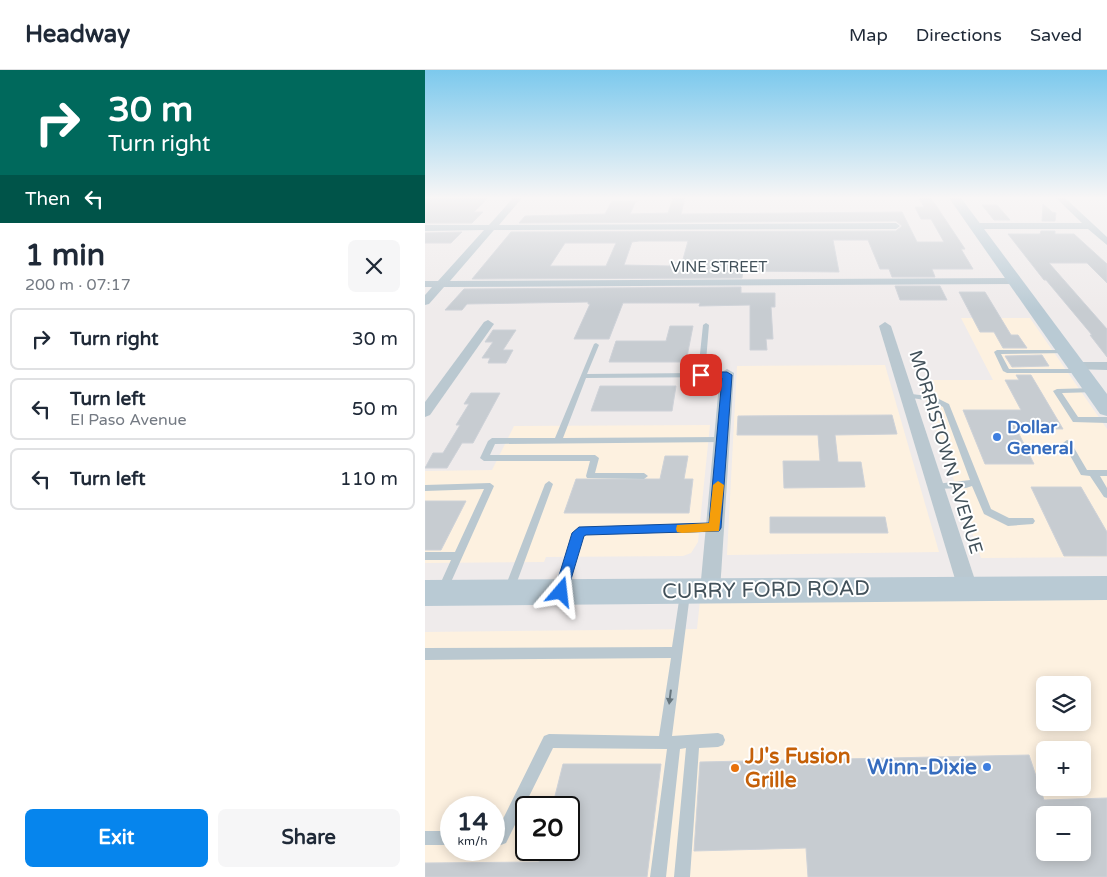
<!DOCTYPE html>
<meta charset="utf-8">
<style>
:root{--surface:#fff;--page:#f6f6f7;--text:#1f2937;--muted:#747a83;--line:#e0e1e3;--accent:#0685ed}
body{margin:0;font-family:"Varela Round",sans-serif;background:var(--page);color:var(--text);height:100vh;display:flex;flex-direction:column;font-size:19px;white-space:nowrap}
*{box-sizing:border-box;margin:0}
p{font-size:16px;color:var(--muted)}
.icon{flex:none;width:28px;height:28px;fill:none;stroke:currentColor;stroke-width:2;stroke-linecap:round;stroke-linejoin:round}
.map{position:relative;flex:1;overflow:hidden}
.drawer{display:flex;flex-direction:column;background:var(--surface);width:425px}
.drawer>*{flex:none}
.hud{background:#00695c;color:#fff;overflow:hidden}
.fabs{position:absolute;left:611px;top:606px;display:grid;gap:10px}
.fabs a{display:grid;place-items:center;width:55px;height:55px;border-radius:8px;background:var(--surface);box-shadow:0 2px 12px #0003;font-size:25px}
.speed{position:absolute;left:15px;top:726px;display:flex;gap:10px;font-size:25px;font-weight:700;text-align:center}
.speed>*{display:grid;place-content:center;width:65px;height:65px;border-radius:50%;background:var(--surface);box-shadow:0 2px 12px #0003;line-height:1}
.speed small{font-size:12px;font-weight:400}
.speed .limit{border:2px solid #111;border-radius:8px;background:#fff;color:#111}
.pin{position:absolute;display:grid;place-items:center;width:42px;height:42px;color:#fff;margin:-21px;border-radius:10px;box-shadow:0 2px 8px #0006}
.me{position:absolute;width:55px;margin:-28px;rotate:17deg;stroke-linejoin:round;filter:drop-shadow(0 0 4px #0008)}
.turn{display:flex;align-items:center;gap:18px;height:105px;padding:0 25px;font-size:22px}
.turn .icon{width:65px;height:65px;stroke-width:2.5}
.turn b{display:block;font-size:35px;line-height:42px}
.then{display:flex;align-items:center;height:48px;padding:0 25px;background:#0003;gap:10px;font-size:19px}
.round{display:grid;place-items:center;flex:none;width:52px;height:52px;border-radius:8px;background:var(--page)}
.overview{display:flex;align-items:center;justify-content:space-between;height:85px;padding:0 25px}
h1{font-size:30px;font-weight:700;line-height:38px}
.action{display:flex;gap:10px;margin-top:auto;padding:10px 25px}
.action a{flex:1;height:58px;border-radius:8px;background:var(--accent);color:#fff;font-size:20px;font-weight:700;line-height:58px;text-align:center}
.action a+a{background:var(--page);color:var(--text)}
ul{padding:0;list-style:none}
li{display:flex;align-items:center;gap:15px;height:62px;margin:0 10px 8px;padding:0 15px;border:2px solid var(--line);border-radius:8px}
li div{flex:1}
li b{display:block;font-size:19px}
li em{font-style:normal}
header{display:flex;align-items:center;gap:30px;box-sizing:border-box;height:70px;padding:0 25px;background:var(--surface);border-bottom:1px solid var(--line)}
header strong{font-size:24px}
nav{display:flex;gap:28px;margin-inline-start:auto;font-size:18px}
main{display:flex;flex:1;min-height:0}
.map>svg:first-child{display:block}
.commercial{fill:#fdf1e0;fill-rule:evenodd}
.building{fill:#c7ccd1;stroke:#ced2d8;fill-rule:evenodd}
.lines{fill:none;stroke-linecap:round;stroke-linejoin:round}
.lane{fill:#bac8d0;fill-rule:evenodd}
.street{fill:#bac8d0;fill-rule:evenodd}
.secondary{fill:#b9cad4;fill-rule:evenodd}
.oneway{fill:#66757d}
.route{fill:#1a73e8;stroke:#114b97}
.slow{fill:#f59e0b}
.shop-dot{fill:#3f7fe0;stroke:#fff;stroke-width:2}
.food-dot{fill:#e8710a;stroke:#fff;stroke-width:2}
.labels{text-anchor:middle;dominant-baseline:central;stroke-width:4;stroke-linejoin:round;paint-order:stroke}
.far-street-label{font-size:15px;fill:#42515a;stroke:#fff}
.shop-label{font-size:18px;font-weight:bold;fill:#366cbe;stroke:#fff;text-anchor:start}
.street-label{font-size:18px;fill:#42515a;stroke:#fff}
.near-street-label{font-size:21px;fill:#42515a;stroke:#fff}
.near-food-label{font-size:21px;font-weight:bold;fill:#c56008;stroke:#fff;text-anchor:start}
.near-shop-label{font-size:21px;font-weight:bold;fill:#366cbe;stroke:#fff;text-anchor:end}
</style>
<header>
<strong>Headway</strong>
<nav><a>Map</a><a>Directions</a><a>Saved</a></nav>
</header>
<main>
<section class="drawer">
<div class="hud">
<div class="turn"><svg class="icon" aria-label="right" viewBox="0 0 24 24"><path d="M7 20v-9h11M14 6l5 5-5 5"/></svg><div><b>30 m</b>Turn right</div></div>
<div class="then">Then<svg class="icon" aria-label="left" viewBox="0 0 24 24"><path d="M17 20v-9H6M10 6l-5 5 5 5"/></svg></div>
</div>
<div class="overview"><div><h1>1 min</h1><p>200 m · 07:17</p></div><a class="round"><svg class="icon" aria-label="close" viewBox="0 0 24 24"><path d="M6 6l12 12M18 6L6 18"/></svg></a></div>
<ul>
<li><svg class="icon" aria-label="right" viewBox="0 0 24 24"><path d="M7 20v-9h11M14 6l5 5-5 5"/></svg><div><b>Turn right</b></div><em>30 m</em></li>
<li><svg class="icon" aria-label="left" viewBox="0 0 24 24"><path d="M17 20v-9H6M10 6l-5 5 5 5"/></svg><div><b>Turn left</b><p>El Paso Avenue</p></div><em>50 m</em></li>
<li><svg class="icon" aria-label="left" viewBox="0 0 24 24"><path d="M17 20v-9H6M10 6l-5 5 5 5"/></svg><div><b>Turn left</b></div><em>110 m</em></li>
</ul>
<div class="action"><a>Exit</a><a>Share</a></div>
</section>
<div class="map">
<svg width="682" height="807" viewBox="0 0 682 807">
<rect width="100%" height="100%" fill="#efebeb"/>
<!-- commercial -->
<g class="commercial">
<path d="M536,248h69l77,111v128l-126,1 -62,-178h74z"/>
<path d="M460,295l54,187 -212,3 10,-189z"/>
<path d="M285,355l-12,117 -7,11 -8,3 -137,1 -2,5 -119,1v-92l67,-1 22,-44z"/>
<path d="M682,519v288h-682v-245l272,-3 4,-38zM620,615h38v37h-38zM620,680h38v38h-38zM26,738h43v42h-43zM101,738h43v42h-43zM620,745h38v37h-38z"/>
</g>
<!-- building -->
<g class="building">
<path d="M0,128h63l-14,14h9l-11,11h-47z"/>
<path d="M248,128h12l-4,16 221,-2 15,30h27l-13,-23h-10l-6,-12h9l-5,-9h12l34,51h-4l12,20h-41l3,8h-43l-3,-8h-9l-12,-29h-35l6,32 -96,-1 -1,7 -270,1 39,-47 385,-1 6,-5 -6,-5 -377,2 6,-7 80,-2 7,-13h24l-6,13 38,-1zM214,171h49l-6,22h-12v3l-46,-1 8,-23zM140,173h51l-10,23h-56z"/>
<path d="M618,134l9,8 4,1 -1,8h-13z"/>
<path d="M557,135h15l13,15h-16z"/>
<path d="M616,161h14v3h19l33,30v19l-20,-20h-38l58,66v28l-17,-22h2l-46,-55h-2l-36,-46h32z"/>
<path d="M37,162l-11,11h-26v-10z"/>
<path d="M470,216h45l7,14h-47z"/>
<path d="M316,217v6h34v14h-4l2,32h-7l1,11h-17v-45l-51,1 1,-3h-77l-14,36h-35l16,-35h-2v-2l-121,2 -5,6h-17l19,-21z"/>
<path d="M534,222h26l26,43h7l9,13h-24l-9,-16h-14z"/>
<path d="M245,256h23l-7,36h-77l7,-21h50z"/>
<path d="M68,260h23l-13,20h10l-7,13h-18l2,-5h-8l11,-16h-8z"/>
<path d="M617,285l7,11 -37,1 -7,-11z"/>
<path d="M591,305h15l32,54 -47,-1 18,36h-49l-22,-54h58l-16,-30h14z"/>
<path d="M175,316h76l-4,25h-81z"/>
<path d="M46,323h29l-27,50h-11l-15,25h-22l8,-15h10l17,-28h-4l13,-21h-5z"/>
<path d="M467,345l5,19 -62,1 3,27h23l4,25 -81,1 -1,-27h37l-2,-26h-81l1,-19z"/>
<path d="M240,386h23l-4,23h9l-4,34h-125l12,-34h84z"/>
<path d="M606,417h50l26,45v24h-43z"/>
<path d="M0,431h41l-25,49h-16z"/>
<path d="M345,447h115l3,16h-118z"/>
<path d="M604,685l15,45 63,-2v79h-299l-2,-29 -112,3 6,-89zM620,745h38v37h-38z"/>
<path d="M138,694h98l-14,113h-222v-14l114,-1 3,-12h27v-42h-17z"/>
</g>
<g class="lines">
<!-- lane -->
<g class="lane">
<path d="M281,253l3,2 -4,48h25v4l-144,1 -23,60 159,-1 3,1 1,2 -1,2 -230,2 -5,11h105l4,3 -4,15h49l4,3 -4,3 -57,-1 -1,-2 4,-15h-106l-4,-3 8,-17 4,-3h63l39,-94 2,-1 3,2 -12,29 111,-1 5,-48z"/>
<path d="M572,280h68l2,1v2l-66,1 8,15h70l4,2 -4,2h-72l-4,-2 -9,-19z"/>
<path d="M668,318h3v4l-34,1 16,24h29v6l-34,-1 -20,-31 4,-2z"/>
<path d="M479,323l31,4 14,7 42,105 18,9h24l2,3 -2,3 -25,2 -24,-12 -12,-28 -6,2 -33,1 -1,-2 1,-2 3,-1 34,-4 -27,-73 -10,-6 -29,-4 -1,-2z"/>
<path d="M642,370l3,1 17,29h20v6h-7l7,12v10l-3,-1 -14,-21 -9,-1 -18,-32z"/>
<path d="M124,411l4,3 -39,106 -1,3 -4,2 -4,-2 -1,-3 41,-106z"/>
<path d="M65,413l4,3 -47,105 -1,3 -4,2 -4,-2 -1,-3 14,-31h-26v-8h30l29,-63 -59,2v-6z"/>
<path d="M290,454l3,1 2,3 -2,3 -3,1 -130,2 -3,1 -17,59 -4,2 -4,-2 -1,-3 17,-58 2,-3 6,-3z"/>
<path d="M260,519l4,2 1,3 -18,142 46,-3 5,2 2,5 -2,5 -5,2 -19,1 -9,129h-16l12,-129 -6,1 -14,128h-16l17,-128 -114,-1 -47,95 -5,2h-7v-14h3l47,-95 5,-2 110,2 12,-78 -246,2v-12l247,-1 8,-53 1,-3z"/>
<rect x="0" y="761" width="26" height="14"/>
</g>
<!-- street -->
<g class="street">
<path d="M88,128h9l-23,27 397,-2 4,3 -4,3 -402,1 -44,51 564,-3 5,3 -5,3 -570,3 -15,17 -4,1v-10l7,-8h-7v-6h13l46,-51 -59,1v-6h64z"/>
<path d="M631,128h9l42,39v8l-19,-16h-111l-4,-3 4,-3h105z"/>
<path d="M63,250l6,4 -64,91 -5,2v-15l59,-80z"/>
<path d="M460,252l6,4 87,263 -3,6 -7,2 -7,-2 -3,-6 -79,-263z"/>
<path d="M651,292h31v8l-36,-1 -2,-3 2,-3z"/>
<path d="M302,299l7,4 -14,218 -3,6 -7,3 -7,-3 -3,-6 20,-218z"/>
</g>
<!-- secondary -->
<g class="secondary">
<path d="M524,128h12l146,196v22l-7,-2z"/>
<path d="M682,506v24l-682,6v-26z"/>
</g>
</g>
<!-- one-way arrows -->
<defs><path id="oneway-solid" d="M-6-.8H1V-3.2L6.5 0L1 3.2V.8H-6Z" transform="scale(1.25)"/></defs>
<use class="oneway" href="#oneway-solid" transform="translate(245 627) rotate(97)"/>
<!-- sky -->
<linearGradient id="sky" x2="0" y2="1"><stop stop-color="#7cc9ed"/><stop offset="0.53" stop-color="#f8f6f6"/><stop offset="1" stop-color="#f8f6f6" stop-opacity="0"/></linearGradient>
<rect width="682" height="241" fill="url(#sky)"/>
<!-- route -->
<path class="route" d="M276,302h26l5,3 -11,153 -2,3 -133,4 -2,1 -18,60 -5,2 -5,-2 -2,-4 18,-59 7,-6 130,-4 13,-145 -24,-1v-4z"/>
<!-- slow -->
<path class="slow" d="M293,411l6,4 -5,46 -37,2 -5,-1 -1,-3 1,-4 32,-2 4,-38z"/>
<!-- markers -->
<g class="shop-dot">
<circle cx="572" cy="367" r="5"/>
<circle cx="562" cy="697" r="5"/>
</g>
<circle class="food-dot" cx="310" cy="698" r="5"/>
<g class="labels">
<!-- far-street labels -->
<g class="far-street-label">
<text x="294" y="197">VINE STREET</text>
</g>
<!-- shop labels -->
<g class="shop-label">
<text x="582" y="357">Dollar<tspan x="582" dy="21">General</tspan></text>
</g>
<!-- street labels -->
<g class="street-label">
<text transform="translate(521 382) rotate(73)">MORRISTOWN AVENUE</text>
</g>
<!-- near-street labels -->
<g class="near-street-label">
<text transform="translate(341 520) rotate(-1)">CURRY FORD ROAD</text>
</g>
<!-- near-food labels -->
<g class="near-food-label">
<text x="320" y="686">JJ's Fusion<tspan x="320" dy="24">Grille</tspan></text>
</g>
<!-- near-shop labels -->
<g class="near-shop-label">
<text x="552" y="697">Winn-Dixie</text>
</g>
</g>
</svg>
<div class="fabs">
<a><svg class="icon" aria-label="layers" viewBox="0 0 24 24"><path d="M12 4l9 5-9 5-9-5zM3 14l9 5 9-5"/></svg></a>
<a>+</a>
<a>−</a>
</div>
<div class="speed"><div>14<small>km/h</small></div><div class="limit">20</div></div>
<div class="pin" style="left:276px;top:305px;background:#d93025"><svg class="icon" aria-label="arrive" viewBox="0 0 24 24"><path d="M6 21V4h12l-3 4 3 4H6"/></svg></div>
<svg class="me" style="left:136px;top:522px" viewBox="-20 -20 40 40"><path d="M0-17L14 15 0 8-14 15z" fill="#1a73e8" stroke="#fff" stroke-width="4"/></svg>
</div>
</main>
